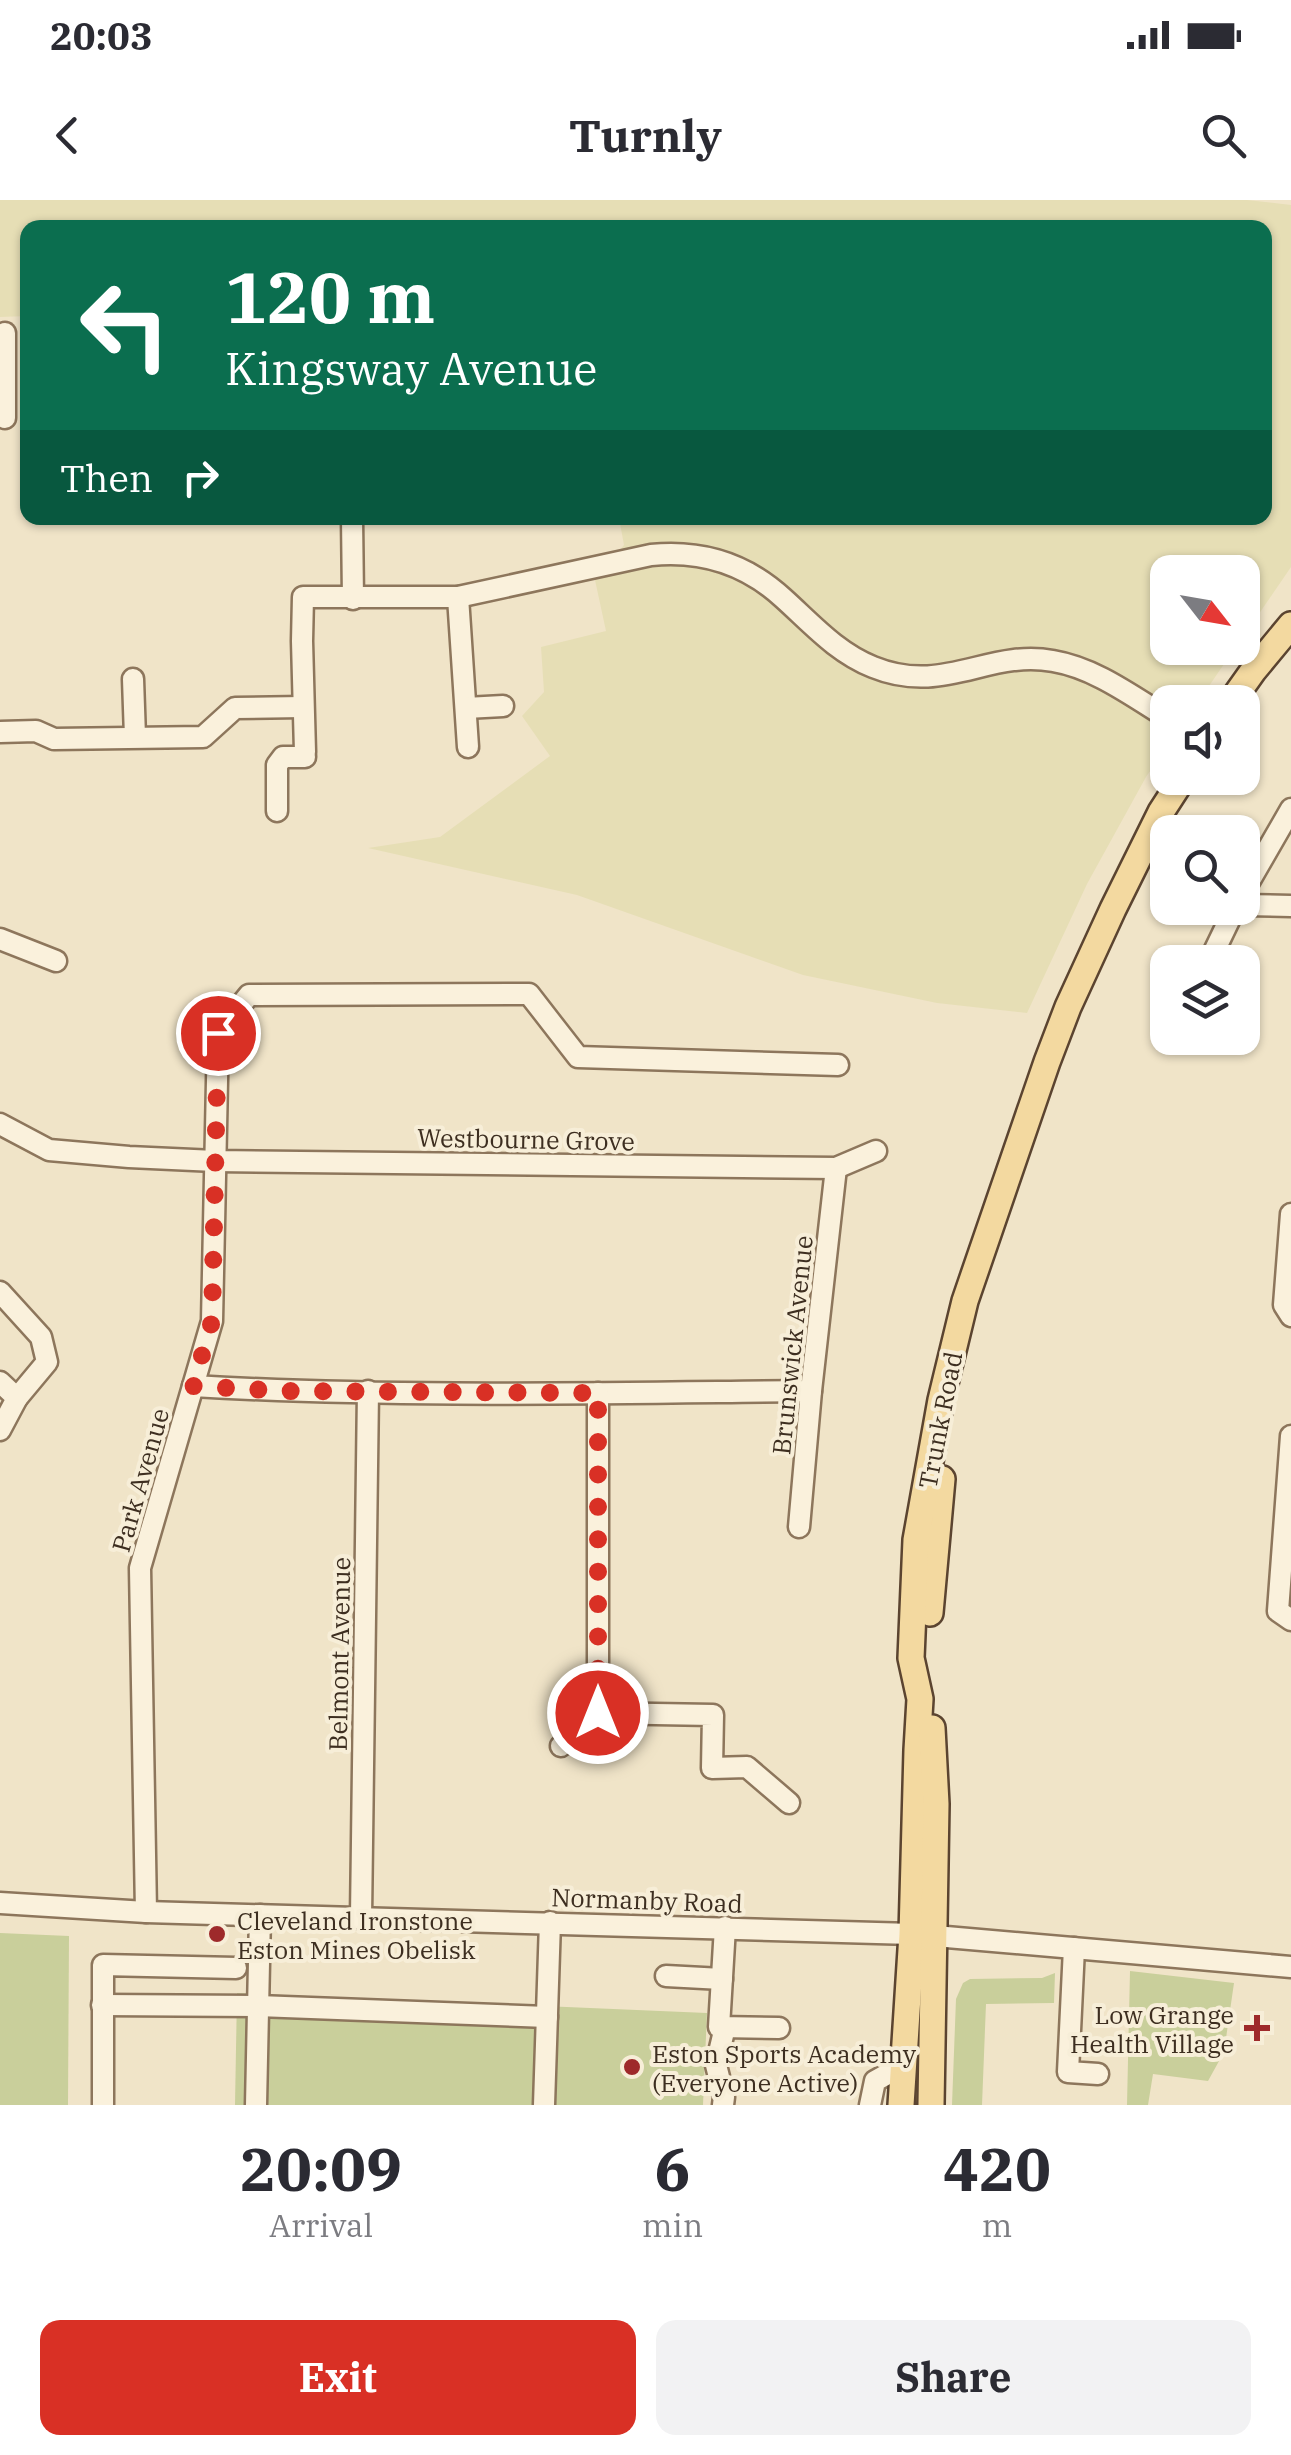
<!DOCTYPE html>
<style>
:root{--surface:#fff;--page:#f2f2f3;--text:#2b2b33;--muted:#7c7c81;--accent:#d93025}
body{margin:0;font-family:"IBM Plex Serif",serif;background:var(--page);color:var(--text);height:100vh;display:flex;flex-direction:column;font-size:38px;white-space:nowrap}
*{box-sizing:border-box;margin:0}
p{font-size:32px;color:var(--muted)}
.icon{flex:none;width:55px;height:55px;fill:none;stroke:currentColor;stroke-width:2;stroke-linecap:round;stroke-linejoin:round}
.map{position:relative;height:1905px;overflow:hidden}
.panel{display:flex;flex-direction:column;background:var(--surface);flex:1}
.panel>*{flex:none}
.banner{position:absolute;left:20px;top:20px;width:1252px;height:305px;border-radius:20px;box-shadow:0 2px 8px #0004;background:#0b6e4f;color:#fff;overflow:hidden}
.needle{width:65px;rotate:121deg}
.fabs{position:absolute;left:1150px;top:355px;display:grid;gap:20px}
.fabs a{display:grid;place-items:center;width:110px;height:110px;border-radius:20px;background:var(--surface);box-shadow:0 2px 8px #0004;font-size:50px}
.pin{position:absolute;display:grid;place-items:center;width:85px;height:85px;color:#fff;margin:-42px;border:5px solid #fff;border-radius:50%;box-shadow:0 2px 10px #0007}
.me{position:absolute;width:110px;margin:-55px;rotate:0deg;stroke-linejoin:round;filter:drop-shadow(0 0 8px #0008)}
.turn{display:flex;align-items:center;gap:35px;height:210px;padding:0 40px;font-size:45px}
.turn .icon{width:130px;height:130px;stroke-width:2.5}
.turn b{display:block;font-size:70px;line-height:85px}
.then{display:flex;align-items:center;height:95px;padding:0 40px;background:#0003;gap:20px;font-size:38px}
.eta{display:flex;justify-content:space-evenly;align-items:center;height:170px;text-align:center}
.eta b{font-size:60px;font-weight:800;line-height:70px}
.button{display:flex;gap:20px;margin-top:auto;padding:20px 40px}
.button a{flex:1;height:115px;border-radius:20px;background:var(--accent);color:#fff;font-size:40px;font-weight:800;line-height:115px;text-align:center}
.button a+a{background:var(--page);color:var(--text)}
.status{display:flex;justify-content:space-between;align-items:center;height:70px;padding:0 50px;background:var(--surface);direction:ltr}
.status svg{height:28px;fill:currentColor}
header{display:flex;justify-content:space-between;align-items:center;height:130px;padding:0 40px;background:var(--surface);font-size:45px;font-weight:800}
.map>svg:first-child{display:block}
.farmland{fill:#e6deb5}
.green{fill:#c9cf9b}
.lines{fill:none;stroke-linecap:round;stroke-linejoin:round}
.minor-casing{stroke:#8d765c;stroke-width:25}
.major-casing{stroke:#5b4430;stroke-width:30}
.minor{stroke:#faf1dc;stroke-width:20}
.major{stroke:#f3d9a0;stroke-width:25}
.route{stroke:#d93025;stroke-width:18;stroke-dasharray:0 32.4}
.poi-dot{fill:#9e2a2b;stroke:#f7eed8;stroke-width:4}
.labels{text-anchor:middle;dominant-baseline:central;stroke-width:8;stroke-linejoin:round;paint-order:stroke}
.street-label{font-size:25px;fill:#3d2e20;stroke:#f7eed8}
.poi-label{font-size:25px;fill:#3d2e20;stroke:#f7eed8;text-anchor:start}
</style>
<div class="status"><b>20:03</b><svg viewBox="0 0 49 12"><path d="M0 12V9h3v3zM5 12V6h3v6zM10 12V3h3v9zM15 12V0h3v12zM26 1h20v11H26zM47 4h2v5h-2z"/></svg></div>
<header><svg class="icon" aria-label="back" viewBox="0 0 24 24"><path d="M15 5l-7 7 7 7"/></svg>Turnly<svg class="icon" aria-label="search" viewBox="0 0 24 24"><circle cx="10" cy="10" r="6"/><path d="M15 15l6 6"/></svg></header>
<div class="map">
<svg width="1291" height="1905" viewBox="0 0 1291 1905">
<rect width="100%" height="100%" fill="#f0e4c8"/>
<!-- farmland -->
<path class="farmland" d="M0,0h1247l44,5v362l-48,70 -1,-65h-74v76h67l-37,54h-30l-1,44 -21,31 -59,107 -60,129 -90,-10 -134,-28 -226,-80 -209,-47 72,-11 110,-81 -28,-40 22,-24 -3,-45 65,-16 -11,-51 29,-35 -5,-27h646v-290h-1237l-1,88 -27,1z"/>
<!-- green -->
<g class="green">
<path d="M0,1733l69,3 -1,169h-68z"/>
<path d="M1130,1771l104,12 -10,69 -16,29 -55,-7 -5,31h-21z"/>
<path d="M1055,1773l-1,30 -68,1 -4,101h-30l4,-106 7,-16 7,-4 72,-1z"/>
<path d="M237,1793l470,20 -4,92h-468z"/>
</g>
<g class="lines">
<!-- minor casing -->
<g class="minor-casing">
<g id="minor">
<path d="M5,133v85"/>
<path d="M352,318l1,81"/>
<path d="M458,397l10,150"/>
<path d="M133,479l2,58"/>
<path d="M466,508l37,-2"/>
<path d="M0,532l36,-1 18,8 149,-2 32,-29 68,-1"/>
<path d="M305,552l-3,-111 1,-44h155l193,-42c50,-5 94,8 132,43 29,26 53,54 90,69 71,29 115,-18 180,-6 42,7 79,35 115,57"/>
<path d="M277,611v-46l6,-8h22"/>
<path d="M1242,694l49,-85"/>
<path d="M1242,705l49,1"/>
<path d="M0,739l56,22"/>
<path d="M1209,762l26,-54"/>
<path d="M0,924l49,26 80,7 86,4 621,7 40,-17"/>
<path d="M1291,1014l-7,91 7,11"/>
<path d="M0,1092l41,45 6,25 -30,36"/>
<path d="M0,1182l17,16 -17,32"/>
<path d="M193,1186c205,12 412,7 618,5"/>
<path d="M598,1193v320l115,2 -1,53 35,-1 42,36"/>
<path d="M1291,1236l-13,175 13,9"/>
<path d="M799,1327l12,-136 25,-223"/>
<path d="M561,1546l37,-33"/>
<path d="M0,1703l146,9 766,22 379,33"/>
<path d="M146,1712l-6,-344 72,-247 6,-288 31,-38 280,-1 49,63 260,8"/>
<path d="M361,1717l7,-526"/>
<path d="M725,1727l-6,100 60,1"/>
<path d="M1074,1748l-6,124 30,2"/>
<path d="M666,1776l56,3"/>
<path d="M102,1805l156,1 289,11"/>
<path d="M103,1905v-140l133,3"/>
<path d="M256,1905l4,-190"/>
<path d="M544,1905l6,-183"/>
<path d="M723,1905l1,-8 -8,-32 9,-38"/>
<path d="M870,1905l5,-24 27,-15"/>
</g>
</g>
<!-- major casing -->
<g class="major-casing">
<g id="major">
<path d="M1231,502l22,-31 38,-46"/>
<path d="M930,1413l12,-134"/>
<path d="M901,1905l11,-171 5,-184 3,-51 -9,-41 5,-118 25,-140 24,-99 82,-239 21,-55 45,-98 48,-97 22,-34"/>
<path d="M931,1905l5,-301 -4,-76"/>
</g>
</g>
<!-- minor -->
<use href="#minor" class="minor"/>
<!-- major -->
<use href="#major" class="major"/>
</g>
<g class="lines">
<!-- route -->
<path class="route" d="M218,833l-6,288 -19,65 91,5 314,2v320"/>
</g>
<!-- markers -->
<g class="poi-dot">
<circle cx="217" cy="1734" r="10"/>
<path d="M1252 1813h10v10h10v10h-10v10h-10v-10h-10v-10h10z"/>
<circle cx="632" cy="1867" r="10"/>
</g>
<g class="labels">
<!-- street labels -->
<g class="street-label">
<text transform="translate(526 939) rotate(1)">Westbourne Grove</text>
<text transform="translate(792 1145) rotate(-84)">Brunswick Avenue</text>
<text transform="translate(940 1220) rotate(-79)">Trunk Road</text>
<text transform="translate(140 1280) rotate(-74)">Park Avenue</text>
<text transform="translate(339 1454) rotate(-89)">Belmont Avenue</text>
<text transform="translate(647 1700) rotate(2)">Normanby Road</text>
</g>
<!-- poi labels -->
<g class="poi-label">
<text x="237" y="1720">Cleveland Ironstone<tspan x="237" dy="29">Eston Mines Obelisk</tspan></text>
<text x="1234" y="1814" text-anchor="end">Low Grange<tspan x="1234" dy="29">Health Village</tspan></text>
<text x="652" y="1853">Eston Sports Academy<tspan x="652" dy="29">(Everyone Active)</tspan></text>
</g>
</g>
</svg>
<div class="fabs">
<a><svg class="needle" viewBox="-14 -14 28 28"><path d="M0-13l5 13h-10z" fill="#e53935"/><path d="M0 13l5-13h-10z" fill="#7c7c81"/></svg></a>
<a><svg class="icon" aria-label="sound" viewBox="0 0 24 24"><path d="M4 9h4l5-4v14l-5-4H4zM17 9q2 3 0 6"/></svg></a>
<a><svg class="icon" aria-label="search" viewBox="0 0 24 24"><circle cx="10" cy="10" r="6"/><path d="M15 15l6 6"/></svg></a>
<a><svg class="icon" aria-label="layers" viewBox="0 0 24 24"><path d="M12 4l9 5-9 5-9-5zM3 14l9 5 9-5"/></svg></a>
</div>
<div class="pin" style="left:218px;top:833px;background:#d93025"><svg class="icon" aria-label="arrive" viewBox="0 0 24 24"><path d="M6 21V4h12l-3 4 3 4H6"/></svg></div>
<svg class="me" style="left:598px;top:1513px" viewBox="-20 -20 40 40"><circle r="17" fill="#d93025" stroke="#fff" stroke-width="3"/><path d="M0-11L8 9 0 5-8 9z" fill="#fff"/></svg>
<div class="banner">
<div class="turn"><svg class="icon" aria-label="left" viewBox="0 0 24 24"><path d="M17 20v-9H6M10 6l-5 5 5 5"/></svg><div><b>120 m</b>Kingsway Avenue</div></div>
<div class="then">Then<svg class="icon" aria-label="right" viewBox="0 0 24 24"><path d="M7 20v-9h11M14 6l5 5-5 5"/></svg></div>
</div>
</div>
<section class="panel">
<div class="eta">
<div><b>20:09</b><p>Arrival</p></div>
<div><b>6</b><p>min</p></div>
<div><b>420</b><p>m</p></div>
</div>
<div class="button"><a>Exit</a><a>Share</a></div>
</section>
